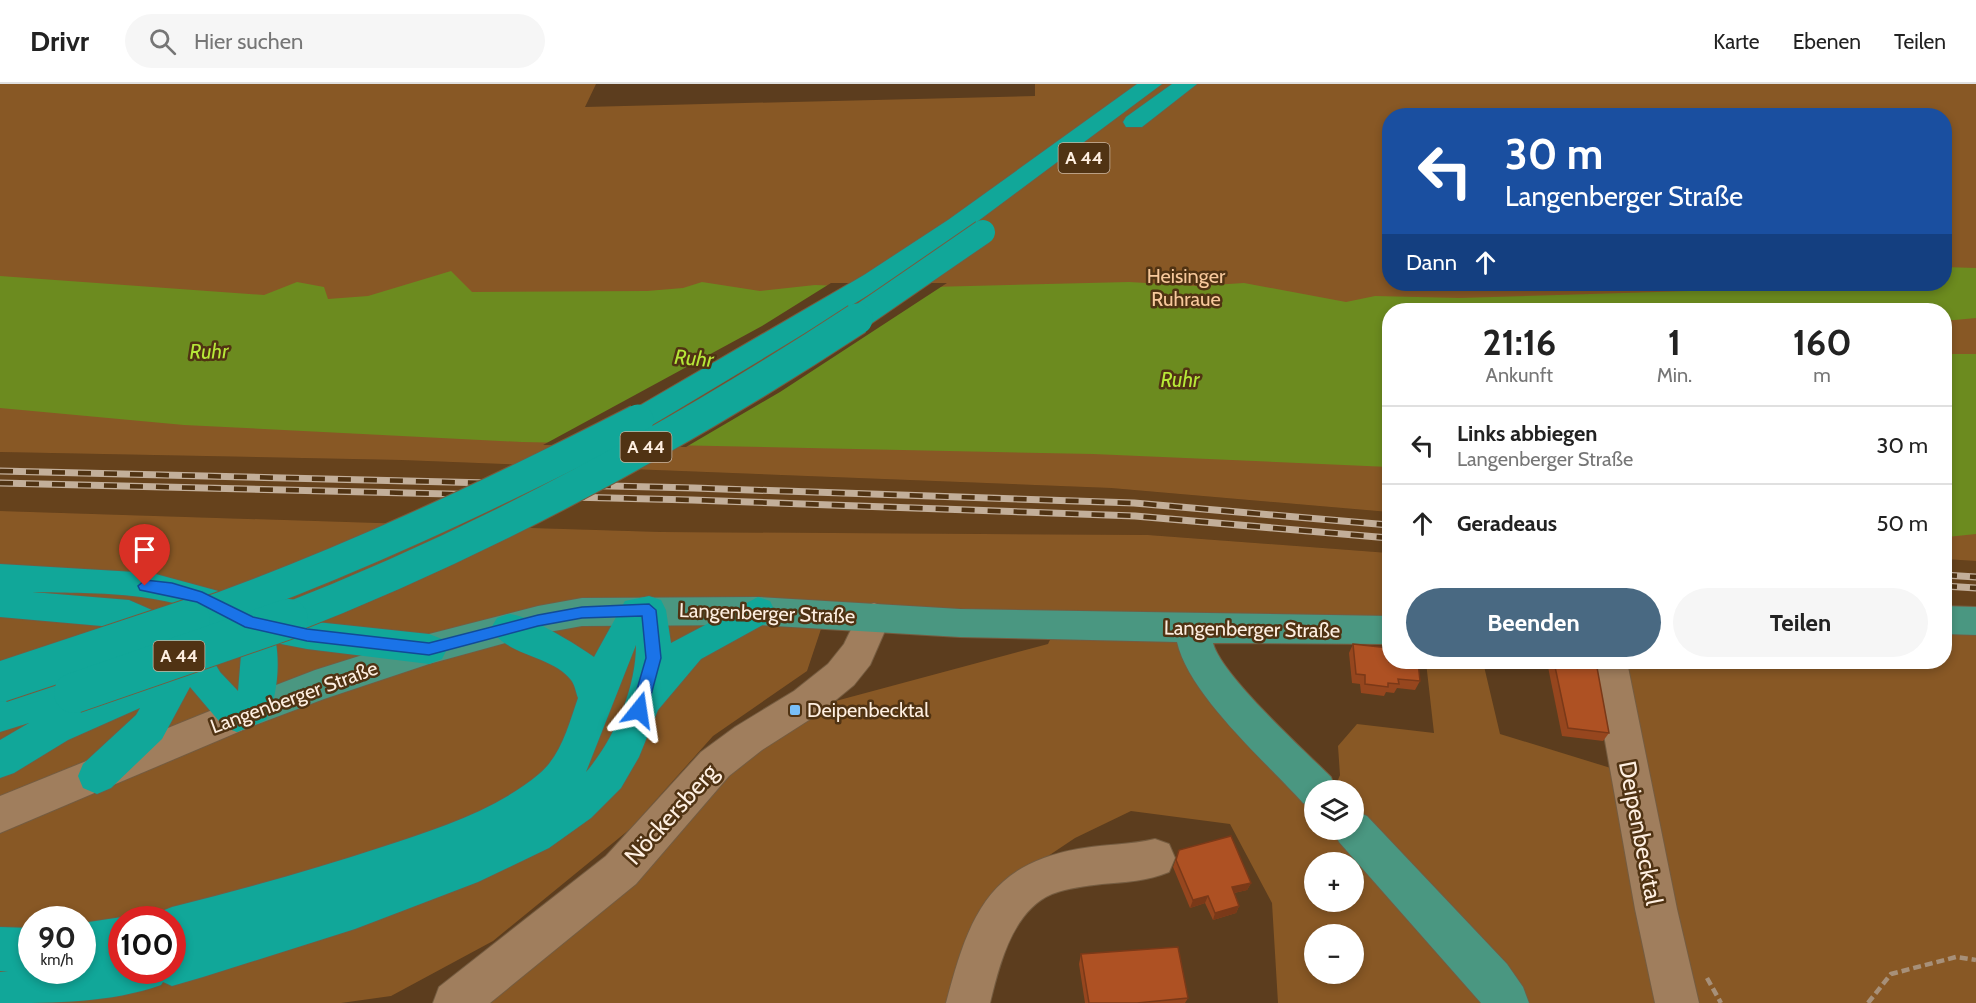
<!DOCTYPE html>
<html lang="de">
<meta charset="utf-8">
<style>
:root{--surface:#fff;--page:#f6f6f6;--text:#222;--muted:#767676;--line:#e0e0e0;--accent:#496982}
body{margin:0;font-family:Cabin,sans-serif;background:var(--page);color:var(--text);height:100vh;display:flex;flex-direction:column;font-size:22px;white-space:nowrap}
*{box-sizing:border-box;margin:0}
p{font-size:20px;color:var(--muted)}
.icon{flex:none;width:33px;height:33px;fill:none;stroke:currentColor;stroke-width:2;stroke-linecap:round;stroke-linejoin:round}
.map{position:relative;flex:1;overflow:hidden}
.panel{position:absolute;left:1382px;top:219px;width:570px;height:366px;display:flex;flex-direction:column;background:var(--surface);border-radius:24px;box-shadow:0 3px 9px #0003}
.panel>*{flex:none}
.guide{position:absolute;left:1382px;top:24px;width:570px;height:183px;border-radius:24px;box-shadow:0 3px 9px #0003;background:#1a4fa0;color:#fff;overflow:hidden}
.tools{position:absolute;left:1304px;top:696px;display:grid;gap:12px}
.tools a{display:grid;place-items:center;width:60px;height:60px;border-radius:50%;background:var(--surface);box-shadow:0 3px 9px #0003;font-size:30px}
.speed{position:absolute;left:18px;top:822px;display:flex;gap:12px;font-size:30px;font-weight:700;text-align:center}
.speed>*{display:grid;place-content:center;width:78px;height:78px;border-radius:50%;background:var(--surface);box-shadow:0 3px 9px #0003;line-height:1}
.speed small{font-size:15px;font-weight:400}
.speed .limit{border:9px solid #d22;background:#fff;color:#111}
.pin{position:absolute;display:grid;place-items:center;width:51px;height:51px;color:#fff;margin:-62px -26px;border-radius:50% 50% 50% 0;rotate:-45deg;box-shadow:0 0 6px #0007}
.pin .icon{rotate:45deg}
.me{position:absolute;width:66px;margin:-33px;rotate:15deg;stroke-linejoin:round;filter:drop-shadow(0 0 4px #0008)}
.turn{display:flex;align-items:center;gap:21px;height:126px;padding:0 24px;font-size:27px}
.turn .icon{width:78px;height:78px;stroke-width:2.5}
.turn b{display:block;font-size:42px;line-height:51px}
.then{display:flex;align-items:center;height:57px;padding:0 24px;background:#0003;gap:12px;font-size:22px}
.eta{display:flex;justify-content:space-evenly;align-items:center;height:102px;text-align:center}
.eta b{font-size:36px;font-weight:700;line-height:42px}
.cta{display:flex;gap:12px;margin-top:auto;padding:12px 24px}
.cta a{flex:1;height:69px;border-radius:36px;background:var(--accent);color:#fff;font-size:24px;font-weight:700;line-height:69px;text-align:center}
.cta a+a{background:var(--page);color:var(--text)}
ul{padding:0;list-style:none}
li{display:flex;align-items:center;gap:18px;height:78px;padding:0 24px;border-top:2px solid var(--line)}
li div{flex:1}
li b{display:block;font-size:22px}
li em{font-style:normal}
header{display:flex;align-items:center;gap:36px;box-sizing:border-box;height:84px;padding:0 30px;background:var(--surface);border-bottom:2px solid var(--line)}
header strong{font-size:28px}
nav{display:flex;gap:33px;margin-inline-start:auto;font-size:21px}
.search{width:420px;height:54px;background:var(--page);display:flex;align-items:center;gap:15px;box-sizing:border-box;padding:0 21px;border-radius:33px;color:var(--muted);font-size:22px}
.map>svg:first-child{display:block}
.built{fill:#66421c}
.green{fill:#885825;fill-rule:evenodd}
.water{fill:#6c8b1f}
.pier{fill:#5c3d1e}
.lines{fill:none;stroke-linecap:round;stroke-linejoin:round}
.minor-casing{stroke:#755c40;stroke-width:2}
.major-casing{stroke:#755c40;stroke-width:2}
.highway-casing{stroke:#755c40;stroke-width:2}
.path{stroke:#a79079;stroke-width:4.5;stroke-dasharray:8 4;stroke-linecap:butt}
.minor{fill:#a07e5d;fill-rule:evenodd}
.major{fill:#4a9781;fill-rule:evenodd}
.highway{fill:#11a799;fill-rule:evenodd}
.rail-casing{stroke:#c3af9a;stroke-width:7}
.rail{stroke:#503313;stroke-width:4.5;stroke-dasharray:13;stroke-linecap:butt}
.highway-bridge-far2-casing{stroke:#755c40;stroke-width:26;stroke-linecap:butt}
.highway-bridge-far1-casing{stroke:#755c40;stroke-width:33;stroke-linecap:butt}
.highway-bridge-casing{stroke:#755c40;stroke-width:42;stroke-linecap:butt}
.highway-bridge-far2{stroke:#11a799;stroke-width:24}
.highway-bridge-far1{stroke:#11a799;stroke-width:31}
.highway-bridge{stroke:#11a799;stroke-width:40}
.wall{fill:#96461e}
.shaded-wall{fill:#7a3918}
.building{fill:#ae5123;stroke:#7a3918;stroke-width:1.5}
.route{fill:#1a73e8;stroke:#114b97;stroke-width:1.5}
.poi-dot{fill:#79bff8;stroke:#503313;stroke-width:2}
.labels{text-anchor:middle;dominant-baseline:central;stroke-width:5;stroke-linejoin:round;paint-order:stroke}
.shield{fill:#503313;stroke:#cab7a3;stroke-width:1.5}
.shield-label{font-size:18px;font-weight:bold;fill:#feefe1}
.park-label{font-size:20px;fill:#f7c89b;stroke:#503313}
.street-label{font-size:20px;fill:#feefe1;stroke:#503313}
.poi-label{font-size:20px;fill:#feefe1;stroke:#503313;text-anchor:start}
.water-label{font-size:21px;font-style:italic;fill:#b7e838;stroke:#503313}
.near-street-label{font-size:24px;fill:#feefe1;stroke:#503313}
</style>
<header>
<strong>Drivr</strong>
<div class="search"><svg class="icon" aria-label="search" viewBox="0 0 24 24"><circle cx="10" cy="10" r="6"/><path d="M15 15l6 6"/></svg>Hier suchen</div>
<nav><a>Karte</a><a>Ebenen</a><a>Teilen</a></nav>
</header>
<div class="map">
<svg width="1976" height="919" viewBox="0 0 1976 919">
<rect width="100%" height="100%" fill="#5c3d1e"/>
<!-- built -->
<g class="built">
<path d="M0,368l401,8 710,28 278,24v41l-241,-18 -487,-3 -661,-21z"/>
<path d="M1944,475l32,2v54l-32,-1z"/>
</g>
<!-- green -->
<g class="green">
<path d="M0,0h596l-11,23 450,-11v-12h941v477l-32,-2v-249h-555v202l-278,-24 -710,-28 -401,-8zM1389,32h555v168h-555z"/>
<path d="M0,427l661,21 487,3 241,18v68l-230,-2 -329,-17 -23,69 -94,65 -83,93 -137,112 -102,55 -50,7h-341zM32,836h50v50h-50zM122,836h50v50h-50z"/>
<path d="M1058,539l133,7 26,58 98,102 -1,40h37l73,77 81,96h-227l-6,-100 -42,-79 -99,-13 -56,27 -70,47 -38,118h-477l221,-222 121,-79 216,-58zM1314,778h39v40h-39zM1314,850h39v40h-39z"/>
<path d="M1944,548h32v371h-300l-28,-225 -21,-116h317z"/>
<path d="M1426,578h57l17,72 127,39 45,230h-163l-156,-176v-37h-19l6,-15 -2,-29 19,-22 77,9z"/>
</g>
<!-- water -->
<g class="water">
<path d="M1944,183l32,1v50l-32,3v-11h-555v157l-296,-13 -571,-12 -338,-17 -184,-17v-132l264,19 33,-13 27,5 4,12 40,-3 83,-25 21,21 175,-1 36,-3 19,-6 58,9 55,-6 77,3 237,-6 68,4 47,-3 102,19 29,-6 85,2 229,-7 38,-7h217z"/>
<path d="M1944,270h32v180l-29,3 -3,-1z"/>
</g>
<!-- pier -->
<path class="pier" d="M831,199h116l-167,109 -94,55 -143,-2 219,-119z"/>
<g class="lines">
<!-- minor casing -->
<g class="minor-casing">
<g id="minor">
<path d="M874,519l12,4 5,10 -21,48 -16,20 -34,28 -58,37 -33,26 -93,108 -146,119h-57l6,-16 167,-131 95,-104 34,-25 59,-36 34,-27 16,-20 18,-37z"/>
<path d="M1591,578h36l50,247 22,94h-44l-20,-94z"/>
<path d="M237,616l13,5 6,11 -6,11 -250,106v-37z"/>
<path d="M1155,755l14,5 6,14 -6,14c-22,9 -43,10 -67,12 -16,2 -35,4 -50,10 -40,17 -53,72 -62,109h-44c22,-82 40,-138 132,-154 26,-5 52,-4 77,-10z"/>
</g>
</g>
<!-- major casing -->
<g class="major-casing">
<g id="major">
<path d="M758,513l202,12 429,7v28l-176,-1c8,32 91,107 118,134l5,13h-22v17l-11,-4c-37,-41 -114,-108 -126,-161l-217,-5 -202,-12 -176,1 -44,8 -109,30 -105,35 -87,33 -13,-5 -6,-11 6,-11 91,-35 114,-36 109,-28 44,-8z"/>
<path d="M1944,522l32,1v28l-32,-1z"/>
<path d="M1353,726l14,6 140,148 16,23 6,16h-48l-142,-161 -6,-12h20z"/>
</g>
</g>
<!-- highway casing -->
<g class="highway-casing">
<g id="highway">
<path d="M1137,0h25l-196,146 -84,57 -233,140 -11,3 -11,-3 -4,-7 4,-7 237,-138 84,-55z"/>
<path d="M1172,0h25l-55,43h-16l-3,-5 3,-5z"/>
<path d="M0,480l152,9 70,19 38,19 47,10 122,13 13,5 5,10 -5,10 -13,5 -122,-15 -31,-6c4,24 1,55 -10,77l-29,12 -13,-5 -34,-40 -28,52 -51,49 -14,6 -14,-6 -5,-12 5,-12 53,-49 4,-7 -72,32 -54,33 -14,5v-38l29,-17 -29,9v-32l74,-23 13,5 5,12 62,-23 6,3 9,-16 -25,-21 -20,-9 -124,-11zM32,508c66,2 151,-3 205,41l4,22 -3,36 -18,-19 -17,-29 -35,-26 -39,-17z"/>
<path d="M649,512l12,4 5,10 5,33 87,-46 12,4 5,10 -5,10 -69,38 -43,51 -19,47 -18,31 -30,30 -42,30 -71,34 -123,47 -152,48 -31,9 -9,-4 -2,3c-51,18 -106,18 -161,18v-31l8,-1h-8v-44l32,1v42h50v-47l40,-6 7,3h-7v50h50v-50h-18l3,-7 15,-6c71,-18 141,-37 210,-60 54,-18 113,-36 157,-73 22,-18 30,-50 39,-76 -2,-5 -3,-13 -7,-18 -19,-25 -66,-24 -80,-52l6,-10c4,-1 9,-4 13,-4 21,2 67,31 84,43l31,-56zM636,561c0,43 -22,95 -50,127z"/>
</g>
</g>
<!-- path -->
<g class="path">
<path d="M1707,894l14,25"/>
<path d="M1868,919l23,-29 65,-17 20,3"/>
</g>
<!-- minor -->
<use href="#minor" class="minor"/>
<!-- major -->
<use href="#major" class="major"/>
<!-- highway -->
<use href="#highway" class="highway"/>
<!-- rail casing -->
<g class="rail-casing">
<g id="rail">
<path d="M0,387l694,17 440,15 255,22"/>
<path d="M0,399l692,17 443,16 254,22"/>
<path d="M1944,491l32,2"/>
<path d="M1944,502l32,2"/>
</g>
</g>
<!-- rail -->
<use href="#rail" class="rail"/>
<!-- highway-bridge-far2 casing -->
<g class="highway-bridge-far2-casing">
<path id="highway-bridge-far2" d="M855,236l128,-88"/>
</g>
<!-- highway-bridge-far1 casing -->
<g class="highway-bridge-far1-casing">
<g id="highway-bridge-far1">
<path d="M186,536c156,-54 305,-125 452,-200"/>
<path d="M284,536c201,-78 393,-183 573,-301"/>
</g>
</g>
<!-- highway-bridge casing -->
<g class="highway-bridge-casing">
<g id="highway-bridge">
<path d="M0,598l190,-63"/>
<path d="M74,609l214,-74"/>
</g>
</g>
<!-- highway-bridge-far2 -->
<use href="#highway-bridge-far2" class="highway-bridge-far2"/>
<!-- highway-bridge-far1 -->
<use href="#highway-bridge-far1" class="highway-bridge-far1"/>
<!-- highway-bridge -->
<use href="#highway-bridge" class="highway-bridge"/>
</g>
<!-- wall -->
<g class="wall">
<path d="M1353,560l67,37 -5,9 -18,-2 -3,5 -8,-1 -2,4 -23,-3 -1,-9 -8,-1 -3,-30z"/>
<path d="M1547,578h49l13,71 -6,8 -41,-5z"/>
<path d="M1179,766l72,33 -4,7 -13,3 5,13 -3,7 -23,7 -8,-17 -15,5 -17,-41z"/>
<path d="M1081,870l107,44 -3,5h-100l-6,-39z"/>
</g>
<!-- shaded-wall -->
<g class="shaded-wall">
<path d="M1251,799l-4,7 -18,4 3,-7z"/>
<path d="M1208,812l-3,7 -15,5 3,-8z"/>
<path d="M1239,822l-3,7 -23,7 2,-7z"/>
</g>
<!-- building -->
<g class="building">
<path d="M1353,560l36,4v14h29l2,19 -22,-2 1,5 -11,-1v4l-23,-3v-9l-9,-1z"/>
<path d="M1554,578h42l13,71 -41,-5z"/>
<path d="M1231,752l20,47 -19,4 7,19 -24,7 -7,-17 -15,4 -17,-40 3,-10z"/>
<path d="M1178,863l10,51 -51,5h-48l-8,-49z"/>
</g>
<!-- route -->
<path class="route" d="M145,496l27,3 30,9 51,25 54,12 122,14 109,-28 44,-8 67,-3 7,6 5,48 -14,52 -8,7 -8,-7 15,-52 -4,-42 -60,2 -44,8 -109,29 -122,-14 -62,-14 -48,-25 -57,-12 -2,-4z"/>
<!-- markers -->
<rect class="poi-dot" x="789" y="620" width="12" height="12" rx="3"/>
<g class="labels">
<!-- shield labels -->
<g class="shield">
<rect x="1058.5" y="59" width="51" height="30" rx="4.5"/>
<rect x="620.5" y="348" width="51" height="30" rx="4.5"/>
<rect x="153.5" y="557" width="51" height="30" rx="4.5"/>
</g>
<g class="shield-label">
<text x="1084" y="74">A 44</text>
<text x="646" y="363">A 44</text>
<text x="179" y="572">A 44</text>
</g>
<!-- park labels -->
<g class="park-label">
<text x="1186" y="192">Heisinger<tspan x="1186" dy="23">Ruhraue</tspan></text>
</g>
<!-- street labels -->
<g class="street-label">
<text transform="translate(767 529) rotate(2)">Langenberger Straße</text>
<text transform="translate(1252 545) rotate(1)">Langenberger Straße</text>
<text transform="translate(294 613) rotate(-20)">Langenberger Straße</text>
</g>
<!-- poi labels -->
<g class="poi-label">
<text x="807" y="626">Deipenbecktal</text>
</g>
<!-- water labels -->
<g class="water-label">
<text transform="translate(209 267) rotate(-1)">Ruhr</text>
<text transform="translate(694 274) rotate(5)">Ruhr</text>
<text x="1180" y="295">Ruhr</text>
</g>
<!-- near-street labels -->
<g class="near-street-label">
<text transform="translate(671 730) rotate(-48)">Nöckersberg</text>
<text transform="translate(1641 749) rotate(79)">Deipenbecktal</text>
</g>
</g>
</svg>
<div class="tools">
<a><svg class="icon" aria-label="layers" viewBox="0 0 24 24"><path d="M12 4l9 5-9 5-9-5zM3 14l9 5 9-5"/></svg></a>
<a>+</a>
<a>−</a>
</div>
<div class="speed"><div>90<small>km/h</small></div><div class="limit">100</div></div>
<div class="pin" style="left:145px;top:502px;background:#d93025"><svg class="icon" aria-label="arrive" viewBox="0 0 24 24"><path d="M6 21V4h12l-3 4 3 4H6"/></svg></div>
<svg class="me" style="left:639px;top:626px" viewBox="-20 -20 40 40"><path d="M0-17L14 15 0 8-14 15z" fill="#1a73e8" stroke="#fff" stroke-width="4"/></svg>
<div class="guide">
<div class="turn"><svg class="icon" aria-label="left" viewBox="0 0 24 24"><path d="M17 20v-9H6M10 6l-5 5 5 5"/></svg><div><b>30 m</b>Langenberger Straße</div></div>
<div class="then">Dann<svg class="icon" aria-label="ahead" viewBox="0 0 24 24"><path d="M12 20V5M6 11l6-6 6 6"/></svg></div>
</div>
<section class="panel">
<div class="eta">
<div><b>21:16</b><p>Ankunft</p></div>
<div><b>1</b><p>Min.</p></div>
<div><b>160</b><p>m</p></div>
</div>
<ul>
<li><svg class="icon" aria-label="left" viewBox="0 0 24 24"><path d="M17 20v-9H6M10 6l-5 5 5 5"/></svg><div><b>Links abbiegen</b><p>Langenberger Straße</p></div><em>30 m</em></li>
<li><svg class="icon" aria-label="ahead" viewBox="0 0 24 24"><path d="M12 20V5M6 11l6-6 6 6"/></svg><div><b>Geradeaus</b></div><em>50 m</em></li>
</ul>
<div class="cta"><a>Beenden</a><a>Teilen</a></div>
</section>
</div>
